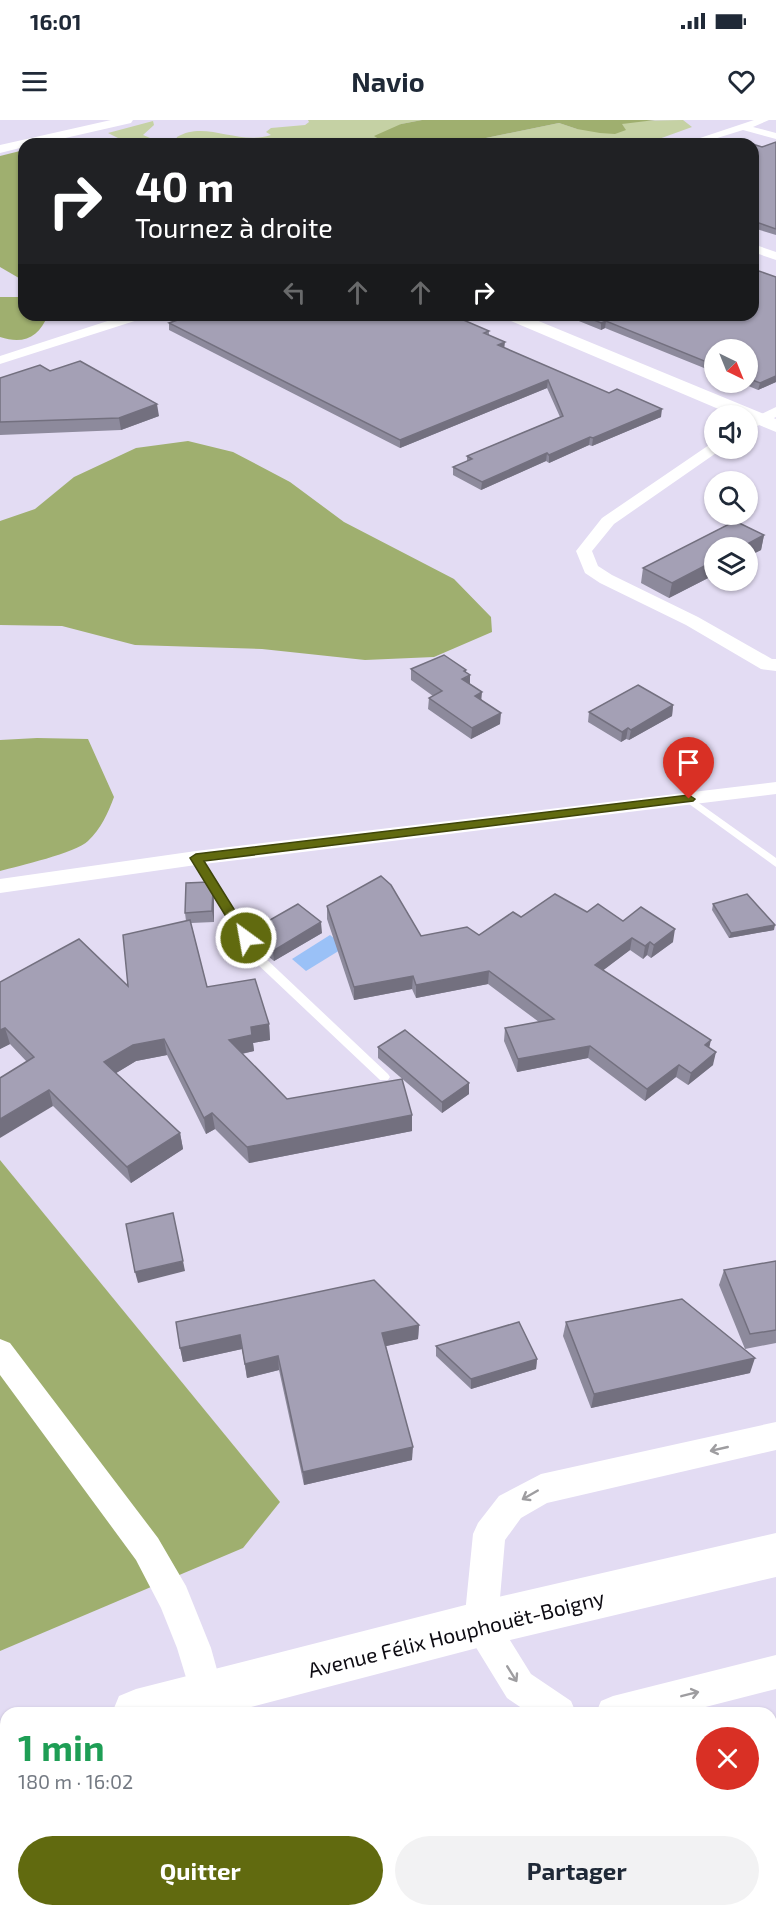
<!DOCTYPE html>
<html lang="fr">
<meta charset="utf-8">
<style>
:root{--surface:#fff;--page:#f2f2f3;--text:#1f2937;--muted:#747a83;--accent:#616a0f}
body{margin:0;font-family:"Exo 2",sans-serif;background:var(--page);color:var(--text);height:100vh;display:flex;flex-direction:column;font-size:22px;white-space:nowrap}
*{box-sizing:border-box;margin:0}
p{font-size:20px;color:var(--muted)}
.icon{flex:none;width:33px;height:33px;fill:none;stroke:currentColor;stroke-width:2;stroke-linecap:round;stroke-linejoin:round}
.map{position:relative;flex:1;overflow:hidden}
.side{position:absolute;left:0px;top:1587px;width:777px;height:210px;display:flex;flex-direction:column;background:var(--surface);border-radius:18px 18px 0 0;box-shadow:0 2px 4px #0004}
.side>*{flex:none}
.hud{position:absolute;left:18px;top:18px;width:741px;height:183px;border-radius:18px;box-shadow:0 2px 4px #0004;background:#202124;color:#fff;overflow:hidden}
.needle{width:39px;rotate:137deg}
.buttons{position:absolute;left:704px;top:219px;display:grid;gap:12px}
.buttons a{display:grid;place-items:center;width:54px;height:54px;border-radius:50%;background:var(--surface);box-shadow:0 2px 4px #0004;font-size:30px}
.pin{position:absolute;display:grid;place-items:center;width:51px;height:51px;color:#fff;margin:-62px -26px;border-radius:50% 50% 50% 0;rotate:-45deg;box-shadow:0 0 6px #0007}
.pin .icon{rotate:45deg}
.me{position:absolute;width:66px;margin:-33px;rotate:328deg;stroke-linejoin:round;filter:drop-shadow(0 0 4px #0008)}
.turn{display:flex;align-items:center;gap:21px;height:126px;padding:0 18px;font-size:27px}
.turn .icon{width:78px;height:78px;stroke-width:2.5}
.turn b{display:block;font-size:42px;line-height:51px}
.lanes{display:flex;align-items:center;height:57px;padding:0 18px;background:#0003;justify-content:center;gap:30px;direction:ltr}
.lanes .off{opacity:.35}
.round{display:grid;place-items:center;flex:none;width:63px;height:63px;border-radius:32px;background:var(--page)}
.headline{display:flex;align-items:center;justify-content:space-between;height:102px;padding:0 18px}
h1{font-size:36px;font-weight:700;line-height:45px;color:#1e9e55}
.primary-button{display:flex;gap:12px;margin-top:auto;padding:12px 18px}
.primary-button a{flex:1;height:69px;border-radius:36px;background:var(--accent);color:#fff;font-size:24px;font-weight:700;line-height:69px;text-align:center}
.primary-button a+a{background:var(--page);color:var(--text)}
.status{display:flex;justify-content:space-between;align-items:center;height:42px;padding:0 30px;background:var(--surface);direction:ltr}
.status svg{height:16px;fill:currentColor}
header{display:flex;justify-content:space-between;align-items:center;height:78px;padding:0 18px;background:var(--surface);font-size:27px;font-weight:700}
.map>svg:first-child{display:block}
.built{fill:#d9d1ef}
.green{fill:#c5d1a4}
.forest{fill:#9faf6f}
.water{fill:#9ac1f7}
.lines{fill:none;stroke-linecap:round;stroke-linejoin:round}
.service{fill:#fff;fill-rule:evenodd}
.minor{fill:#fff;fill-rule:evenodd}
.tertiary{fill:#fff;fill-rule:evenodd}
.trunk{fill:#fff;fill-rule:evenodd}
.wall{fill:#8d8a9c}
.shaded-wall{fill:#73707f}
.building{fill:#a4a0b5;stroke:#73707f;stroke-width:1.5}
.oneway{stroke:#9e9da0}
.route{fill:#616a0f;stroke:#3f450a;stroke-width:1.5}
.labels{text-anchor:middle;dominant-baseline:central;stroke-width:4.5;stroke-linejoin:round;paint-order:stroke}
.near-street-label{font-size:21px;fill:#0d0b12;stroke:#fff}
</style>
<div class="status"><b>16:01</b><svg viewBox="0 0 49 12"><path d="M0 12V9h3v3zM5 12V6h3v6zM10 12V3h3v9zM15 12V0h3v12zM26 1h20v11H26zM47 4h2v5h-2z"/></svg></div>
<header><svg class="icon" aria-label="menu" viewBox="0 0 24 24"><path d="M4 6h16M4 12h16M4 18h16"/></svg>Navio<svg class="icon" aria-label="heart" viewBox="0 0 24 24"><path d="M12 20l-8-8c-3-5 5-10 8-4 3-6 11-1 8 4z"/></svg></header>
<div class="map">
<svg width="776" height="1797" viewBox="0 0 776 1797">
<rect width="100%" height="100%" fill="#e3dcf3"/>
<!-- built -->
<path class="built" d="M368,1791h395l1,6h-396z"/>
<!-- green -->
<g class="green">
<path d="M308,0h114l-21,4 -21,17 7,3h-257l-22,-11 45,-12 1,4 -11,10 19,8 13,-1 2,-5c29,-17 61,9 94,-2l-5,-3 5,-4 34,-3 4,-3z"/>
<path d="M683,0l9,7 -47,17h-188l102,-21 18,6h48l-4,-5 9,-3z"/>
</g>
<!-- forest -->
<g class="forest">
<path d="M422,0h233l-33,4 4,6 -11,4 -15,-1 -23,-4 -18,-6 -102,21h-70l-13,-8 27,-12z"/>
<path d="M24,30v131l-24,-14v-111z"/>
<path d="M0,177h24v18h24c-9,22 -24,30 -48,22z"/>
<path d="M188,321l45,11 57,30 54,40 110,57 37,38 1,15 -58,25 -69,3 -103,-11 -127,-4 -73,-19 -62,-1v-104l35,-12 39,-32 62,-29z"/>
<path d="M37,618l51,1 26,58c-6,16 -13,32 -26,44 -12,12 -70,25 -88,30v-131z"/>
<path d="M0,1040l280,342 -37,46 -243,103z"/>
</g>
<!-- water -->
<path class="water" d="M330,815l15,12 -39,24 -14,-12z"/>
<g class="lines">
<!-- service -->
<g class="service">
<path d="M689,676l87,62v9l-91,-66 -1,-2z"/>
<path d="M196,734l4,2 62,99 126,119 2,3 -2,3h-8l-126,-119 -63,-103z"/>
</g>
<!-- minor -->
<g class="minor">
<path d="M754,0h15l-16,7 23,6v6l-33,-9 -45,14h-16z"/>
<path d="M753,124l23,8v8l-23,-8z"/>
<path d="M126,195h20l-2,3 -144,46v-8z"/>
<path d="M776,287v10l-29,14v-10z"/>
<path d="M714,323v5h7l-2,3 -105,73 -22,27 6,15 14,9 86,42 74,42h4v12l-15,-2 -75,-44 -86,-42 -15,-10 -9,-22 26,-33 107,-73z"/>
<path d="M776,662v12l-580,71 -196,28v-14l196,-28z"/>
<path d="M0,1219l10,4 148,195 28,48 25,62 13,47 -5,12 -12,5 -12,-5 -18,-59 -16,-40 -25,-48 -136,-185z"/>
<path d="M776,1302v28l-229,53 -26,15 -16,22 -7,81 33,53 40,27 5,12h-47l-22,-15 -38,-62 -5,-12 9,-90 5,-11 21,-27 42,-22z"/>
<path d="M776,1535v34l-94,24h-86l5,-12 12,-5z"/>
</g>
<!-- tertiary -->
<g class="tertiary">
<path d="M111,0h22l-2,3 -92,21h-15v3l-24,6v-8z"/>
<path d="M502,195h22l252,104v13l-29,-12v-4h-12l-231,-98z"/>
<rect x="166" y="1791" width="48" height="6"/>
</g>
<!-- trunk -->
<g class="trunk">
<path d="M776,1413v44l-295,70 -253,66h-116l7,-17 17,-7 345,-88z"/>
<path d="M6,1602v48l-6,1v-48z"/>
</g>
</g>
<!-- wall -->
<g class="wall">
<path d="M776,22v93l-23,-7v-84l9,3z"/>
<path d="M776,157v105l-18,8 -19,-8h8v-32h-33v22l-109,-44 -4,2 -37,-15h189z"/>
<path d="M169,203l320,8v5l16,12 156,69 -69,29 -3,-1 -40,18 -3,-2 -65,29 -28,-15v-8l14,-6v-5l93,-39 -13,-29 -147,60 -231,-118z"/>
<path d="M50,251l109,45 -38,14 -121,5v-13z"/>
<path d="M735,401l29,14 -3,15 -14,7v-9h-33v27l-45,23 -28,-15 2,-15z"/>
<path d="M411,549l55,4 4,2v9l30,40 -29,15 -43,-30 1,-11 4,-2 -22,-16z"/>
<path d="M673,585l-1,11 -43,24 -3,-1 -5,3 -33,-20 1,-10z"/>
<path d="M213,770l1,11v21l-23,1 16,64 62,37 1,16 -17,3 1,8 -12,3 45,45 125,16v16l-163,32 -34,-34 -9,5 -39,-79 -31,6 -20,12 64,60 3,16 -52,34 -78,-77 -26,-44 -17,-18 -10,5v-67l128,4 58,-65 -1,-8z"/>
<path d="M713,784l61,26 -45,8 -17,-28z"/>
<path d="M327,786l94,30 58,-1 42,-18 66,-5 36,9 50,21 -22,16 -4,-3 -4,4 -13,-9 -27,20 106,77 4,18 -25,20 -12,-8 -31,24 -57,-43 -71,14 -13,-31 1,-13 34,-6 -51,-38 -72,14 -4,-9 -58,11 -27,-81z"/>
<path d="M254,809l68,4 -48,28 -11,-9 -8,-13z"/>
<path d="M378,927l91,36v11l-27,19 -64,-55z"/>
<path d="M776,1141v82l-31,6 -26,-64 5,-15z"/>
<path d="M176,1202l243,3 -1,14 -32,7 26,114 -108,25 -25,-115 -32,8 -5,-29 -59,13z"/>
<path d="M566,1202l184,51 -159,35 -28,-72z"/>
<path d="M436,1226l101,13 -1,10 -65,20 -35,-33z"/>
<path d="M504,1791h188l2,6h-188z"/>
</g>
<!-- shaded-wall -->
<g class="shaded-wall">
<path d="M606,201l-1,7 -4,2v-7z"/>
<path d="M505,222l-1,8 -6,-5z"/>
<path d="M776,256v6l-18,8 2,-7z"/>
<path d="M548,260l-1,8 -147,60v-8z"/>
<path d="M157,284l2,12 -38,14 -2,-12z"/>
<path d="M662,289l-1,8 -69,29 1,-8z"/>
<path d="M590,317l-1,8 -40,18v-8z"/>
<path d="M547,333l-1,8 -65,29 1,-8z"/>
<path d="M764,415l-3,15 -14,7v-9h-7z"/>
<path d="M714,441v14l-45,23 3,-15z"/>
<path d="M466,550v8l4,-3v11l-8,-7 2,-8z"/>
<path d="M482,572l-1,11 -6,-7z"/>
<path d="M673,585l-1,11 -43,24 2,-10z"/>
<path d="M501,593l-1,11 -29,15 1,-11z"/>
<path d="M628,608l-2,11 -5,3 1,-10z"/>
<path d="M213,770l1,11v21l-2,-11z"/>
<path d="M321,802l1,11 -48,28 -1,-10z"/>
<path d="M775,805l-1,5 -45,8 2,-5z"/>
<path d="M675,809l-2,13 -22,16 3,-13z"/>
<path d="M632,818l-2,12 -37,28 2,-13z"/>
<path d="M650,822l-3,13 -4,4 2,-13z"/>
<path d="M489,851l-1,13 -72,14v-13z"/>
<path d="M413,856l-1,13 -58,11v-13z"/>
<path d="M269,904l1,16 -17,3 1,8 -23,5 -2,-16 22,-13z"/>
<path d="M5,908l5,16 -10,5v-19z"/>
<path d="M164,919l3,16 -31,6 -28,17 -4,-16 29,-17z"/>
<path d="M711,920l-3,13 -3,-8z"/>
<path d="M590,926l-2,12 -71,14 1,-13z"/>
<path d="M716,932l-3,13 -25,20 3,-12z"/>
<path d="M679,945l-3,12 -31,24 2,-12z"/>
<path d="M469,963v11l-27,19v-11z"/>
<path d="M49,970l4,16 -53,32v-19z"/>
<path d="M212,993l3,16 -9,5 -2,-16z"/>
<path d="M412,995v16l-163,32 -2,-16z"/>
<path d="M180,1013l3,16 -52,34 -4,-16z"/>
<path d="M183,1141l2,10 -47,12 -3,-11z"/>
<path d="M419,1205l-1,14 -36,8v-14z"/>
<path d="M240,1215l2,14 -59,13 -3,-14z"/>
<path d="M278,1236l1,14 -32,8 -2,-14z"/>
<path d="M755,1238l-5,15 -159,35 3,-14z"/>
<path d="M537,1239l-1,10 -65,20v-10z"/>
<path d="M413,1327l-1,13 -108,25 -1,-13z"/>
</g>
<!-- building -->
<g class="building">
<path d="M746,22l16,5 14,-5v87l-23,-8v-77h-14z"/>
<path d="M753,149l23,8v99l-16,7 -13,-5v-28h-33v15l-108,-44 -5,2 -19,-8h171z"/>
<path d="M192,195h260l37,16 -5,2 21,9 -7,3 111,48 8,-4 45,20 -69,29 -3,-1 -41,18 -2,-2 -65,29 -29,-15 19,-8 -5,-3 96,-40 -15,-36 -148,60 -231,-117z"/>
<path d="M80,241l77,43 -38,14 -119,4v-44l40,-13 10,6z"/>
<path d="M735,401l29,14 -24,13h-26v13l-42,22 -29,-15z"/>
<path d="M444,535l22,15 -2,1 6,4 -8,4 20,13 -7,4 26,17 -29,15 -43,-30 13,-7 -31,-22z"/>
<path d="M638,565l35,20 -42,25 -3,-2 -6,4 -33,-20z"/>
<path d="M381,756l10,9 30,51 46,-9 12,8 34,-23 8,5 34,-23 32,18 11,-8 25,17 18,-14 34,22 -21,16 -4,-3 -5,4 -13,-8 -37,27 116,75 -6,5 11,7 -25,21 -12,-8 -32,24 -57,-43 -72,13 -13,-31 49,-9 -65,-48 -73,14 -3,-9 -59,11 -27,-81z"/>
<path d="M209,762l4,8 -1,21 -27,2 1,-30z"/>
<path d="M747,774l28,31 -44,8 -18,-29z"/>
<path d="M298,784l23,18 -48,29 -11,-9 -8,-13z"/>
<path d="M190,800l17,67 48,-8 14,45 -18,3 1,8 -23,5 58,59 115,-20 10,36 -165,32 -35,-34 -8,5 -40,-79 -31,6 -29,17 76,71 -53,34 -78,-77 -49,29v-41l34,-21 -29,-29 -5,2v-48l79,-43 49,47 -5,-51z"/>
<path d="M405,910l64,53 -27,19 -64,-55z"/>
<path d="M173,1093l10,48 -48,11 -9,-48z"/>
<path d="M776,1141v69l-26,4 -26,-64z"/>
<path d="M374,1160l45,45 -37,8 31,114 -110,25 -25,-116 -33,8 -5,-29 -60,13 -4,-26z"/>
<path d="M682,1179l73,59 -161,36 -28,-72z"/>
<path d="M519,1202l18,37 -66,20 -35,-33z"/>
<path d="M508,1791h184l2,6h-184z"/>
</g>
<!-- one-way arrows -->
<defs><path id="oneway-shaft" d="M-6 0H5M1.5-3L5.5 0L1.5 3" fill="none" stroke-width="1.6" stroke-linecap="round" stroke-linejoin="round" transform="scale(1.5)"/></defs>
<g class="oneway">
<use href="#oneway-shaft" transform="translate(719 1329) rotate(167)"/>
<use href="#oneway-shaft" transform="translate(530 1375) rotate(150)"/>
<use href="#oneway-shaft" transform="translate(512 1554) rotate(58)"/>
<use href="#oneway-shaft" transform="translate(690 1574) rotate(-14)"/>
</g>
<!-- route -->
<path class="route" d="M689,675l6,4 -2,2 -489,60 48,77 -6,4 -5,-1 -51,-83 6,-4z"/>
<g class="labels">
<!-- near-street labels -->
<g class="near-street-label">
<text transform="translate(456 1513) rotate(-14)">Avenue Félix Houphouët-Boigny</text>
</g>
</g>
</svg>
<div class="buttons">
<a><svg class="needle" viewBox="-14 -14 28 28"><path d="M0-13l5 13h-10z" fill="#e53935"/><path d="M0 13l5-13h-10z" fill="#747a83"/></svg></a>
<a><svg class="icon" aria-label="sound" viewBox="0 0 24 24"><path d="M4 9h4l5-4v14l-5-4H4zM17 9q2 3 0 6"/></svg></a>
<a><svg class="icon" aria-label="search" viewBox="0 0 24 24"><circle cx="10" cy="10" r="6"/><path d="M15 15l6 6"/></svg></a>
<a><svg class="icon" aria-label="layers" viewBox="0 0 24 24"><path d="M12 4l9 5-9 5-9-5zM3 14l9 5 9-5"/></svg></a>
</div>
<div class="pin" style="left:689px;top:679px;background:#d93025"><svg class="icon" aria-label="arrive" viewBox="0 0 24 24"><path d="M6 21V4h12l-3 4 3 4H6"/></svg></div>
<svg class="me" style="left:246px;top:818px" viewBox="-20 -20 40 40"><circle r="17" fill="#616a0f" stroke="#fff" stroke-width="3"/><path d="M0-11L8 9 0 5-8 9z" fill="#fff"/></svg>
<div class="hud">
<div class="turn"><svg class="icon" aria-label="right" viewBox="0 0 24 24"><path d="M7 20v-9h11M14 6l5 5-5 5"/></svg><div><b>40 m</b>Tournez à droite</div></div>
<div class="lanes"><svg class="icon off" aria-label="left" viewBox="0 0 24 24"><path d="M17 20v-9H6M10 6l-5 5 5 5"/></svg><svg class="icon off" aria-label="ahead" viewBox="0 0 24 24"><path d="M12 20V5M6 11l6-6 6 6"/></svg><svg class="icon off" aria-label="ahead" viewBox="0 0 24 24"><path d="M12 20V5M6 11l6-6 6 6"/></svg><svg class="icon" aria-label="right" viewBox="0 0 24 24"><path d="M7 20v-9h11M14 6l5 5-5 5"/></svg></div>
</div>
<section class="side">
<div class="headline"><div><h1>1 min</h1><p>180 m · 16:02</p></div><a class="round" style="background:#d93025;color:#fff"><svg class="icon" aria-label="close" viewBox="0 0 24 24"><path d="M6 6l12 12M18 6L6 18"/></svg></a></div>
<div class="primary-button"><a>Quitter</a><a>Partager</a></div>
</section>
</div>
